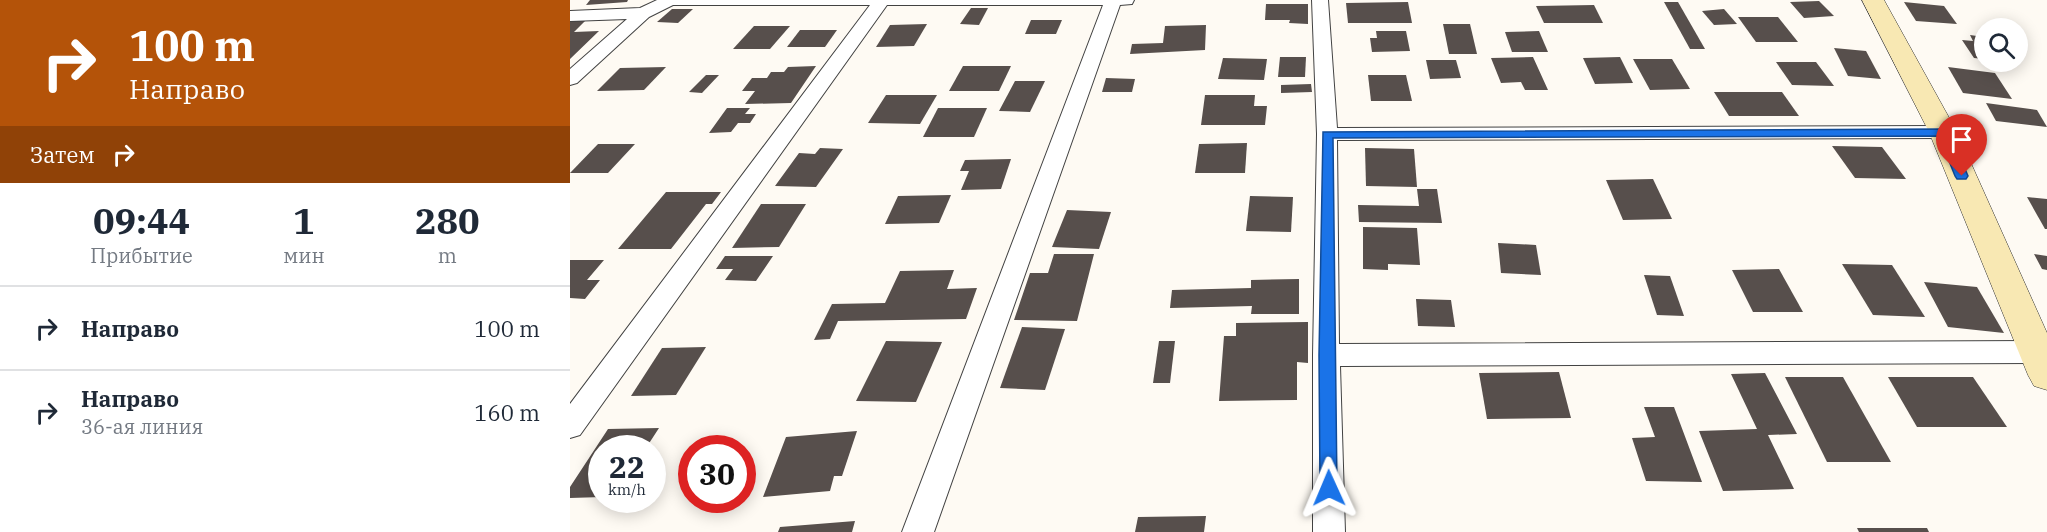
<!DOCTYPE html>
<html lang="ru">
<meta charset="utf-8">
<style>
:root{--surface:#fff;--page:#f2f2f3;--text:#1f2937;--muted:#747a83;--line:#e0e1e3}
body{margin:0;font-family:"IBM Plex Serif",serif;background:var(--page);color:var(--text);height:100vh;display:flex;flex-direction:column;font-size:22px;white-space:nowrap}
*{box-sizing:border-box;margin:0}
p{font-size:20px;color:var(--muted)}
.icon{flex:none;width:33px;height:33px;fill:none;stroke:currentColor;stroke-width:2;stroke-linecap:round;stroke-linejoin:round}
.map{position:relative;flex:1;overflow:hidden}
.side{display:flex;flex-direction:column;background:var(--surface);width:570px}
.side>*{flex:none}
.banner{background:#b45309;color:#fff;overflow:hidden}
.fabs{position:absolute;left:1404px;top:18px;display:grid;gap:12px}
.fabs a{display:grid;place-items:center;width:54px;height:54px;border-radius:50%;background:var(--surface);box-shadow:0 3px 15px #0003;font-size:30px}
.speed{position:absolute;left:18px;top:435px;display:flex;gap:12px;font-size:30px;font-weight:700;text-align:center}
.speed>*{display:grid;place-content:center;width:78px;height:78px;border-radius:50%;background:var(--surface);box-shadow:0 3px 15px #0003;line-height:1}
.speed small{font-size:15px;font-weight:400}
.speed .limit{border:9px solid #d22;background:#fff;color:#111}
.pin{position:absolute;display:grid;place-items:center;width:51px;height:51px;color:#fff;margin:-62px -26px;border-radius:50% 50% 50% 0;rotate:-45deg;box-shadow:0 0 6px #0007}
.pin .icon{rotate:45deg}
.me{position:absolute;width:66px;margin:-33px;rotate:359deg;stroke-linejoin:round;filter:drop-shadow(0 0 4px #0008)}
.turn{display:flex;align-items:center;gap:21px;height:126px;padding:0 30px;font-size:27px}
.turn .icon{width:78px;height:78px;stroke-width:2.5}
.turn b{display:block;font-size:42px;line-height:51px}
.then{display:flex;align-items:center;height:57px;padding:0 30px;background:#0003;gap:12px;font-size:22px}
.eta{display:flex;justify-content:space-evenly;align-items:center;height:102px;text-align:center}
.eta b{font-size:36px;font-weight:700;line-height:42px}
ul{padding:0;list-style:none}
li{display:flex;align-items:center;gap:18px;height:84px;padding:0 30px;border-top:2px solid var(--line)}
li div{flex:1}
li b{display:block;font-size:22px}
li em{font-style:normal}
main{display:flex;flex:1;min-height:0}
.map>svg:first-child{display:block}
.building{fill:#574f4c}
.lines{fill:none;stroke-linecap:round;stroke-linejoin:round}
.street-casing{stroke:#424242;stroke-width:2}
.secondary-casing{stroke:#313131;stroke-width:1}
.street{fill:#fff;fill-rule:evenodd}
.secondary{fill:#f8e8b3;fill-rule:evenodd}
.route{fill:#1a73e8;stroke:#114b97;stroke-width:1.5}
</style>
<main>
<section class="side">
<div class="banner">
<div class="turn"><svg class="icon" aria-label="right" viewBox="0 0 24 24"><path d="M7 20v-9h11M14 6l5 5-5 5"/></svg><div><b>100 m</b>Направо</div></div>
<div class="then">Затем<svg class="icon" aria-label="right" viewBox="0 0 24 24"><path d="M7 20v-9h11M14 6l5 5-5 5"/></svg></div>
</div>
<div class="eta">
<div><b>09:44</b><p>Прибытие</p></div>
<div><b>1</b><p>мин</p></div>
<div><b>280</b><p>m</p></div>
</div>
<ul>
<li><svg class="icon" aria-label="right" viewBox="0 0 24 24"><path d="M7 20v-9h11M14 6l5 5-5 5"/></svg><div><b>Направо</b></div><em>100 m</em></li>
<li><svg class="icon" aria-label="right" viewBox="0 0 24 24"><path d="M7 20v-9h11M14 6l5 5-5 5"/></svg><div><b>Направо</b><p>36-ая линия</p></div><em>160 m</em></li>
</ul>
</section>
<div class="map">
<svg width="1477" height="532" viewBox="0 0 1477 532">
<rect width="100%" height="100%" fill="#fefaf3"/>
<!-- building -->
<g class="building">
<path d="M20,0h38l-1,2 -41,3z"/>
<path d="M1249,1l15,15 -30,2 -14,-16z"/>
<path d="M838,2l4,21h-64l-2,-20z"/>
<path d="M1094,2h14l27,47h-15z"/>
<path d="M1334,2l40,4 13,18 -41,-3z"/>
<path d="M696,4h42v20l-19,-1 1,-3h-25z"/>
<path d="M1024,5l9,18h-59l-8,-17z"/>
<path d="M401,8h17l-9,17 -19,-1z"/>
<path d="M102,9h21l-15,14 -21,-1z"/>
<path d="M1154,9l13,15 -23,1 -12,-14z"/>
<path d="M1168,17h40l20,25h-42z"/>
<path d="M16,20l-12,12 25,-1 -29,28v-38z"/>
<path d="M461,20h31l-6,14h-31z"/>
<path d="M357,24l-13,22 -38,1 14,-22z"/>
<path d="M873,24h27l7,30h-28z"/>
<path d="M636,25l-1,25 -75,4 2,-10 31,-1 2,-17z"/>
<path d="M184,26h36l-20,23h-37z"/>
<path d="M230,30h37l-12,17h-38z"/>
<path d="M806,31h30l4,20 -38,1 -2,-14h7z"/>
<path d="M969,31l9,21h-36l-7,-20z"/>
<path d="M1400,35l14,2v22l-10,-1 -12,-18 11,1z"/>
<path d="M1264,48l32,3 15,28 -33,-3z"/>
<path d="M710,57h26l-1,20h-27z"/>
<path d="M963,57l15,33h-23l-4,-8 -20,1 -10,-25z"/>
<path d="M1050,57l13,26 -38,1 -12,-26z"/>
<path d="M653,58l44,1 -3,21 -46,-1z"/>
<path d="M1063,59h39l18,30 -40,1z"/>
<path d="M856,60h30l5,18 -31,1z"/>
<path d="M1206,62h40l18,24 -42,-1z"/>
<path d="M246,66l-25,37 -46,1 10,-13h-13l10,-13h15l4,-6h13l4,-5z"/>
<path d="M393,66h48l-12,25h-50z"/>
<path d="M96,67l-22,23 -47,1 23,-23z"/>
<path d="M1378,67l47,6 17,26 -49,-6z"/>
<path d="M136,75h13l-17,18 -13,-1z"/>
<path d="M798,75h38l6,26h-41z"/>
<path d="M536,78l29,1 -3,13h-30z"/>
<path d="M445,81h30l-15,31 -31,-1z"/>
<path d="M741,84l1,8 -31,1v-8z"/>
<path d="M1144,92h68l17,24h-70z"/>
<path d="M316,95h51l-17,29 -52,-1z"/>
<path d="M635,95h50l-1,11h13l-2,19h-64z"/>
<path d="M1416,103l51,7 10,17 -51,-6z"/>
<path d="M157,108h23l-5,6h11l-6,9h-12l-7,9 -22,1z"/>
<path d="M368,108h49l-13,29h-51z"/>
<path d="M677,143l-2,30h-50l4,-29z"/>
<path d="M28,144h37l-27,29h-38z"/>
<path d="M1262,146l50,1 24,32 -51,-1z"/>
<path d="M250,148l23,1 -27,38 -41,-1 24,-33 16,1z"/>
<path d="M795,148l49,1 3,38 -51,-1z"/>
<path d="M441,159l-10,30 -40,1 8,-19h-9l5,-11z"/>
<path d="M1083,179l19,40 -49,1 -17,-40z"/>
<path d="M847,189h20l5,34 -83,-1 -1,-17 61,1z"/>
<path d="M96,192h55l-9,12h-6l-35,45h-53z"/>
<path d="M381,195l-12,28 -54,1 13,-28z"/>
<path d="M680,196l43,1 -2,35 -45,-1z"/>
<path d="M1457,197l20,2v30h-2z"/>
<path d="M191,204h45l-27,43 -47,1z"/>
<path d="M497,210l44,2 -12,37 -47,-2z"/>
<path d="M793,227l54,1 3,37 -32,-1v6l-25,-1z"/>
<path d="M928,243l38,2 5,30 -40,-2z"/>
<path d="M484,254h40l-17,67 -63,-1 16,-47h18z"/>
<path d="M1464,254l13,2v14l-5,-1z"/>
<path d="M155,256h48l-17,25 -31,-1 8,-11h-17z"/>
<path d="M0,260h34l-17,20h13l-15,19 -15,-1z"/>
<path d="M1272,264l50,1 33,52 -52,-2z"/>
<path d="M1209,269l24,43h-50l-21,-42z"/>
<path d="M384,270l-7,19 30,-1 -11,31 -128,2 -8,18 -16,1 18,-36 53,-1 15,-32z"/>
<path d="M1074,275l26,1 14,40 -27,-1z"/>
<path d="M729,279v35h-48l1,-8 -82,2 2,-18 79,-2v-8z"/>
<path d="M1354,282l53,5 27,46 -56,-6z"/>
<path d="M846,299l35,1 4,27 -37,-1z"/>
<path d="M738,322v41l-11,-1v38l-78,1 5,-65h12v-13z"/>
<path d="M452,327l43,2 -20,61 -45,-2z"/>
<path d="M316,341l56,1 -26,60 -60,-1z"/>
<path d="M589,341h16l-5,42h-17z"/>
<path d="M136,347l-30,48 -45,1 31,-48z"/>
<path d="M989,372l12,46 -84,1 -8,-46z"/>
<path d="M1195,373l32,61 -29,1 26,54 -71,2 -24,-60 58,-2 -26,-55z"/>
<path d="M1215,377h58l48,85h-64z"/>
<path d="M1318,377h85l34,50h-90z"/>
<path d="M1074,407h30l28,75 -56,-1 -14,-43 23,-1z"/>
<path d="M89,428l-13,20h-44v49l-32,1v-11l38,-58z"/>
<path d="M287,431l-15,45h-8l-4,15 -67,6 23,-60z"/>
<path d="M636,516l-2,16h-69l3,-15z"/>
<path d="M285,521l-3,11h-74l2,-5z"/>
<path d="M1287,528h70l2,4h-70z"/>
</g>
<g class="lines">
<!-- street casing -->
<g class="street-casing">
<g id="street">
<path d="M87,0h477l-2,4 -12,1 -186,527h-32l201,-527h-216l-307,430 -10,3v-34l300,-399h-197l-24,12 -72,66 -7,2v-16l57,-50 -57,2v-10l70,-3z"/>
<path d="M742,0h16l9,128 606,-2 7,2 3,4 -3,4 -7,2 -606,2 2,204 696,-3 9,3 3,10 -3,6 -9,3 -695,3 5,166h-32v-177l4,-221z"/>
</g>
</g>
<!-- secondary casing -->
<g class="secondary-casing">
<path id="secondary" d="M1292,0h22l73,132 90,201v57l-13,-4 -6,-11 -99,-243z"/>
</g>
<!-- street -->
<use href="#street" class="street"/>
<!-- secondary -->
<use href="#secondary" class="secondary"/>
</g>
<!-- route -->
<path class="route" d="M1373,129l6,3 19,44 -2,3h-9l-2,-3 -16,-40 -606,2 4,350 -2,5 -6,3 -7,-3 -2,-5 -1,-133 4,-223z"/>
</svg>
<div class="fabs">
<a><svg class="icon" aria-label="search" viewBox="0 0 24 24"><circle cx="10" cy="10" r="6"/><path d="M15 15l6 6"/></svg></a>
</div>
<div class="speed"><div>22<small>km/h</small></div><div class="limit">30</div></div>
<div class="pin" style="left:1392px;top:176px;background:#d93025"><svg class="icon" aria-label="arrive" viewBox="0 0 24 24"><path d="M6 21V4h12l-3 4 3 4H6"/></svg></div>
<svg class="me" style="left:759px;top:488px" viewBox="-20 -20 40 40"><path d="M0-17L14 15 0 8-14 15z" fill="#1a73e8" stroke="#fff" stroke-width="4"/></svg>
</div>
</main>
